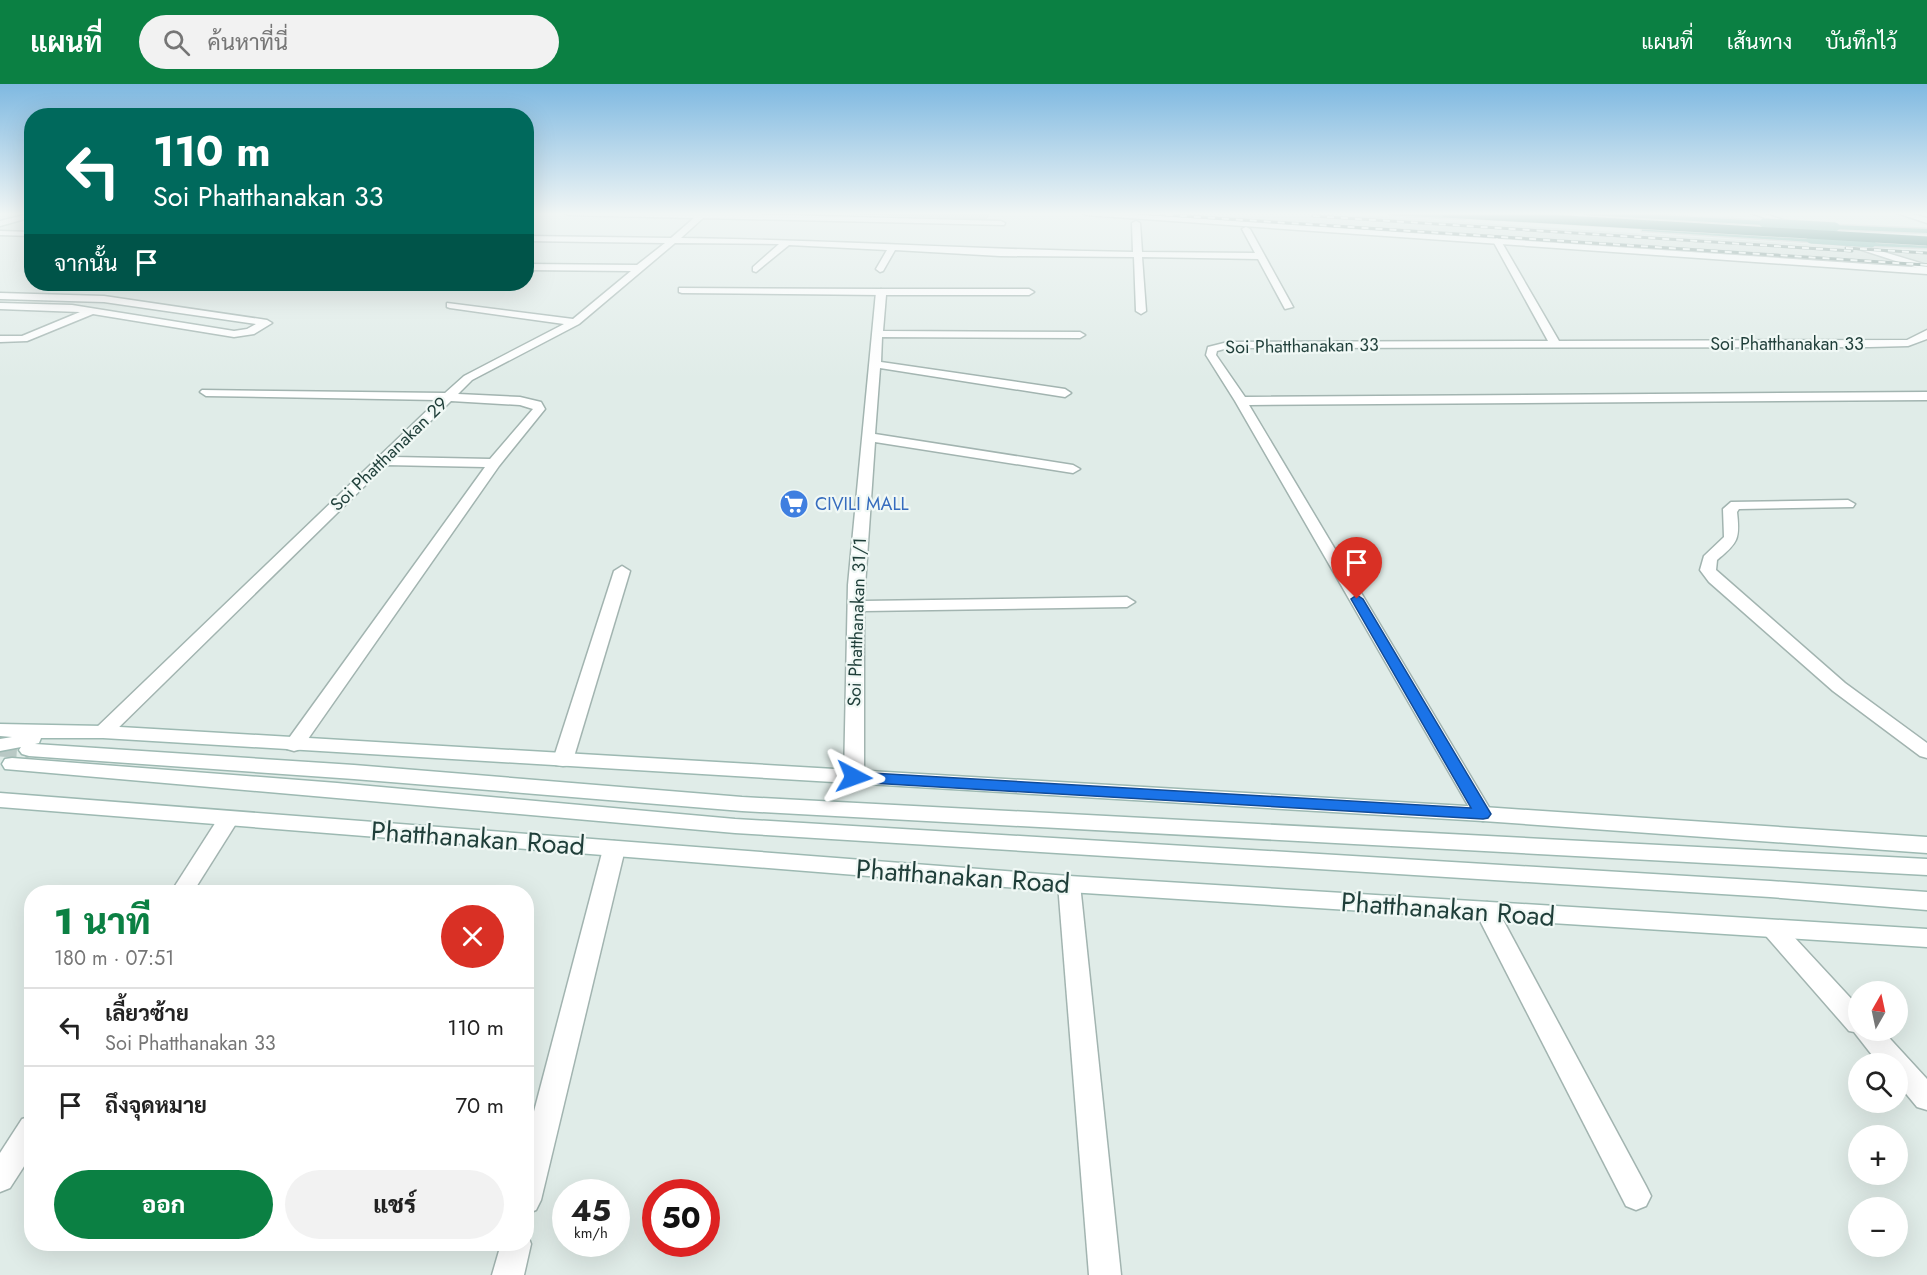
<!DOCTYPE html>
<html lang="th">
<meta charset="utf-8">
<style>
:root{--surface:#fff;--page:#f2f2f2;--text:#222;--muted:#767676;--line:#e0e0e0;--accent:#0b8043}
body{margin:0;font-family:Jost,Sarabun,sans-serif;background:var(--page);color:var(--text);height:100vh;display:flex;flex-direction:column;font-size:22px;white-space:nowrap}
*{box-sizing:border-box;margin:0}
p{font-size:20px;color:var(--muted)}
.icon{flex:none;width:33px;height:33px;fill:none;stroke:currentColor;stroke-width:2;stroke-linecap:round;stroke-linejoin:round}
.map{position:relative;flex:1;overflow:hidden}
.details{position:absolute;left:24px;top:801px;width:510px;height:366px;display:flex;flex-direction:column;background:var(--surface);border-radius:24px;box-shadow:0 6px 24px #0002}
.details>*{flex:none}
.top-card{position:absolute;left:24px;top:24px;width:510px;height:183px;border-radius:24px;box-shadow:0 6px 24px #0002;background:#00695c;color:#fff;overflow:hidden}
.needle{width:39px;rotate:9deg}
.buttons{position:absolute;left:1848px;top:897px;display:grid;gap:12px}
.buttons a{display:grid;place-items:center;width:60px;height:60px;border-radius:50%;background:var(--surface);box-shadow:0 6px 24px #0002;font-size:30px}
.speed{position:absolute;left:552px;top:1095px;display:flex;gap:12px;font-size:30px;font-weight:700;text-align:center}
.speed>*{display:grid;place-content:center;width:78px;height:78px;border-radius:50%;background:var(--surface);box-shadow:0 6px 24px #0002;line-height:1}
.speed small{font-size:15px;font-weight:400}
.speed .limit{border:9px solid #d22;background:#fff;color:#111}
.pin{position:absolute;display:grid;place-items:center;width:51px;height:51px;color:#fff;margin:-62px -26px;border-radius:50% 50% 50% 0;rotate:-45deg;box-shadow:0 0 6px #0007}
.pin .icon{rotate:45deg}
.me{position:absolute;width:66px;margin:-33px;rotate:94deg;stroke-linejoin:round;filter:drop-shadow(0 0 4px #0008)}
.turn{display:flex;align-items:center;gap:21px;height:126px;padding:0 30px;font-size:27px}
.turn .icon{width:78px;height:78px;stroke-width:2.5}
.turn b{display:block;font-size:42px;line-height:51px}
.then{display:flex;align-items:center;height:57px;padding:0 30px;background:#0003;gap:12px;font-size:22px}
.round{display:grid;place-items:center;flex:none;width:63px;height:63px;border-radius:32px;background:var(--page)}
.head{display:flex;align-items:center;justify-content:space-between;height:102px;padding:0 30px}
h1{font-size:36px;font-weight:800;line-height:45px;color:var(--accent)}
.cta{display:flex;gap:12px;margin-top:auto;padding:12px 30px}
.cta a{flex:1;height:69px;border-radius:36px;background:var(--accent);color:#fff;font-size:24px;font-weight:800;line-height:69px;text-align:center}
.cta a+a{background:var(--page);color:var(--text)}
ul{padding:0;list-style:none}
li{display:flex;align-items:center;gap:18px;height:78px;padding:0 30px;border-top:2px solid var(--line)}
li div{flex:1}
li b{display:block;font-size:22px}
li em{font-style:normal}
header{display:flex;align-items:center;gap:36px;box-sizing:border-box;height:84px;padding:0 30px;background:var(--accent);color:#fff}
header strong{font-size:28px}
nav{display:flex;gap:33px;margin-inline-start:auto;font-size:21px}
.search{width:420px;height:54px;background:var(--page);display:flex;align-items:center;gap:15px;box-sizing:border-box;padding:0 21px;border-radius:33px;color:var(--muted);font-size:22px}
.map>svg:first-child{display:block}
.built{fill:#cedcd7}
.building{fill:#b5c7c1;stroke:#b2c6c0;stroke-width:1.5}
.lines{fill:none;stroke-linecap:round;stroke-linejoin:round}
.secondary-tunnel{stroke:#b9c9c5;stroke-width:17;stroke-dasharray:17 9;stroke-linecap:butt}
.service-casing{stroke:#a2b4b0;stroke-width:3}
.pedestrian-casing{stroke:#a2b4b0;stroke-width:3}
.minor-casing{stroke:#a2b4b0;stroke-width:3}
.tertiary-casing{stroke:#a2b4b0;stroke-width:3}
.secondary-casing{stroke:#9db9b2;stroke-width:3}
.primary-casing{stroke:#c0c9c8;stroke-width:3}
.service{fill:#fff;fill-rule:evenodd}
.pedestrian{fill:#fff;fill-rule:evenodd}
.minor{fill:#fff;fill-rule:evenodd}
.tertiary{fill:#fff;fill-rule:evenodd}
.secondary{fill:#fff;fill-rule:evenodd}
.primary{fill:#60a59b;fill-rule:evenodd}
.rail-casing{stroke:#597a74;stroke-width:3}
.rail{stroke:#f0f8f5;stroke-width:2;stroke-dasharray:7;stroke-linecap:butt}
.primary-bridge-casing{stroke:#c0c9c8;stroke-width:10;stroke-linecap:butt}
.motorway-bridge-casing{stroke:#c0c9c8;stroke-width:10;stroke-linecap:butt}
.primary-bridge{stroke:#60a59b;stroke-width:9}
.motorway-bridge{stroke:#286c66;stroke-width:9}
.route{fill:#1a73e8;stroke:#114b97;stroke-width:1.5}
.labels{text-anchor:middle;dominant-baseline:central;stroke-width:4.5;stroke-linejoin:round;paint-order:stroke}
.far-street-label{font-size:18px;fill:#1f3e39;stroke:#f0f8f5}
.far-shop-label{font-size:18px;fill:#366cbe;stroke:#f0f8f5;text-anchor:start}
.near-street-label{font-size:27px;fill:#1f3e39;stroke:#f0f8f5}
</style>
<header>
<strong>แผนที่</strong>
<div class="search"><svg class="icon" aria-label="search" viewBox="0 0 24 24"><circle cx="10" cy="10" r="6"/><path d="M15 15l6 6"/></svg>ค้นหาที่นี่</div>
<nav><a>แผนที่</a><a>เส้นทาง</a><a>บันทึกไว้</a></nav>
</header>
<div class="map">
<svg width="1927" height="1191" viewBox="0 0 1927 1191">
<rect width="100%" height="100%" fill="#e0ece8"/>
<!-- built -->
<path class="built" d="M1074,129h250l603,39v20z"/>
<!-- building -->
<path class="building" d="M841,129h149l-4,6z"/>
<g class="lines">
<!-- secondary-tunnel -->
<path class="secondary-tunnel" d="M0,664l29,2"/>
<!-- service casing -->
<g class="service-casing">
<g id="service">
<path d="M1897,129h11l19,5v5z"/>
<path d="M679,204l202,1 5,3 -5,3 -199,-2 -3,-1z"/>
<path d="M0,209l104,3 163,24 5,3 -18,11 -20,3 -141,-23 -66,27 -27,1v-6h22l58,-24 -80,-3v-6l72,2 162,26 13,-2 9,-5 -152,-22 -104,-3z"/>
<path d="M1848,416l7,4 -2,3 -114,2 -2,3c3,27 1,31 -20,48l-1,10 129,113 82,60v15l-7,-2 -87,-65 -124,-109 -9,-12 4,-14 20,-19 -1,-28 8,-7z"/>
<path d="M1487,818l8,3 151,281 5,10 -5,10 -10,4 -10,-4 -151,-295 4,-6z"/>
</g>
</g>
<!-- pedestrian casing -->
<g class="pedestrian-casing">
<g id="pedestrian">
<path d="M1751,129h11l39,13 -7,2z"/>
<path d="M1834,153l93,28v6l-93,-30z"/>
</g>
</g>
<!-- minor casing -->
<g class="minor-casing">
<g id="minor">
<path d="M564,129h143l294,8 4,2 -1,2 -301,-7 -22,20c151,2 301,12 452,14l-1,-29 4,-2 4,2 2,29 113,1 -13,-24 4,-2 4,2 43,78 -8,2 -27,-50 -116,-2 4,54 -5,3 -5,-3 -2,-54 -134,-1 -105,-6 -12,21 -3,1 -4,-3 11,-19 -98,-5 -33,27 -3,-1v-4l26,-23 -104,-1 -96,81 -107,56 -14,14 62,3 21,5 4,7 -46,57 -198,283 -7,2 -7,-2 -3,-4 201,-278 -99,-2 -276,271h-14l-3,-4 3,-4 342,-328 -232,-4 -6,-4 2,-2 243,3 19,-17 100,-52 -114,-16 -3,-1v-4l126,16 58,-48 -105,-1v-6l111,1 28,-22 -139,-2v-5l145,2 23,-20 -126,-3zM451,317l69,4 13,4 -43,50 -96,-2z"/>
<path d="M0,147l32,1v4l-32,-1z"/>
<path d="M1497,154l4,3 58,100 348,-1 20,-10v9l-19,7 -38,1 -642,1 -11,3 -1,4 29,42 682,-5v8l-678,5 244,409 -3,5 -7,2 -7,-2 -3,-5 -238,-413 -29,-46 2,-8 20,-5 320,-1 -55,-100z"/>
<path d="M881,205h148l5,3 -5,3h-143l-3,36 197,1 5,3 -5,3 -198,-1 -1,25 184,27 6,4 -6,4 -185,-29 -5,66 198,31 7,4 -7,4 -198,-31 -11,159 263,-4 8,5 -8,5 -263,4v166l-3,5 -7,2 -7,-2 -3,-5 4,-192 28,-293z"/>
<path d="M622,482l8,5 -57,189 -3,5 -7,1 -7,-1 -3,-5 61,-189z"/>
<path d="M228,728l7,2 4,5 -46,73h-22l50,-78z"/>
<path d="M1069,792l8,2 3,6 41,391h-32l-31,-391 3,-6z"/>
<path d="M1774,837l8,3 76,82v24h24l45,49v31l-10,-3 -19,-23v-20h-19l-25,-32 -5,-1 -83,-95 -4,-6 4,-6z"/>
<path d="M32,1032v38l-22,34 -10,4v-39l22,-34z"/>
</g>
</g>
<!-- tertiary casing -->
<g class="tertiary-casing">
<g id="tertiary">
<path d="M1082,129h33l812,55v6l-841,-59z"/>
<path d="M614,757l8,3 3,5 -84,351 -5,10 -10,4v-72l77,-293 3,-5z"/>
<path d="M527,1149l4,11 -7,31h-32l9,-31h25z"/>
</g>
</g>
<!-- secondary casing -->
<g class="secondary-casing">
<g id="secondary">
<path d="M32,129v4l-32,9v-5z"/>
<path d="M0,640l103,2 1380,81 444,30v16l-444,-32 -1380,-83h-62l-2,5 -4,1 319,21 388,32 1185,62v16l-1185,-64 -388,-32 -325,-23 -7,-2 -3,-4 2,-3 -21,4v-12l12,-2 -12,-1z"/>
<path d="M12,674l325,25 398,36 1035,62 157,11v18l-157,-13 -1035,-64 -730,-64 -3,-5 3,-5z"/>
<path d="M0,709l1069,83 858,53v18l-858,-55 -1069,-85z"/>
</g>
</g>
<!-- primary casing -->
<g class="primary-casing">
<g id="primary">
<path d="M1387,129l78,2 4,2 -4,2 -74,-4z"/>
<path d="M1584,129h39l141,8 4,2 -4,2 -176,-10z"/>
<path d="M1835,141l92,4v4l-95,-4 -1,-2z"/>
<path d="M1642,143l169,9 4,3 -4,3 -166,-11h-3z"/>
<path d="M1868,157l59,1v6l-56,-2 -4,-3z"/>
</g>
</g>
<!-- service -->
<use href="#service" class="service"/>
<!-- pedestrian -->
<use href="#pedestrian" class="pedestrian"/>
<!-- minor -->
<use href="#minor" class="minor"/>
<!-- tertiary -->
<use href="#tertiary" class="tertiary"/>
<!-- secondary -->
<use href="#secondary" class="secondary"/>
<!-- primary -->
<use href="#primary" class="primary"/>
<!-- rail casing -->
<g class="rail-casing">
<g id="rail">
<path d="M1138,129l789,52"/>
<path d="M1313,132l539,35"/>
<path d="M1846,164l81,5"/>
</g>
</g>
<!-- rail -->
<use href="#rail" class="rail"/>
<!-- primary-bridge casing -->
<g class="primary-bridge-casing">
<g id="primary-bridge">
<path d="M1764,139l71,4"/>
<path d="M1811,155l60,4"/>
</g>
</g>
<!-- motorway-bridge casing -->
<g class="motorway-bridge-casing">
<path id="motorway-bridge" d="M1445,129l482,28"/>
</g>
<!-- primary-bridge -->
<use href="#primary-bridge" class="primary-bridge"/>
<!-- motorway-bridge -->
<use href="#motorway-bridge" class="motorway-bridge"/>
</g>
<!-- sky -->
<linearGradient id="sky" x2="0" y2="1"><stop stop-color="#7fb9e1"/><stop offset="0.44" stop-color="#f1f6f5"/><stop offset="1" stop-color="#f1f6f5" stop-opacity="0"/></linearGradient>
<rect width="1927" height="295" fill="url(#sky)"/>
<!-- route -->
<path class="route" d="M1357,511l6,4 128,215 -3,4 -5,1 -629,-37 -8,-5 8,-5 617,36 -120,-209z"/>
<!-- icons -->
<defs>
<g id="supermarket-disc" transform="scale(1.5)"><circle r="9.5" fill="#3f7fe0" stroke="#f0f8f5"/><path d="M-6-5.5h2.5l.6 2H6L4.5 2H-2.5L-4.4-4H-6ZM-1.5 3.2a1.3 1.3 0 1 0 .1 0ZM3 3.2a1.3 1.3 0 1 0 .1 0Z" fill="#fff"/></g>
</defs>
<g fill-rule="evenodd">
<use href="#supermarket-disc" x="794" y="420"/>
</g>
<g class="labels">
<!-- far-street labels -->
<g class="far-street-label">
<text x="1787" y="260">Soi Phatthanakan 33</text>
<text transform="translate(1302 262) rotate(-1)">Soi Phatthanakan 33</text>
<text transform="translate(389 370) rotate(-44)">Soi Phatthanakan 29</text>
<text transform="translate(857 538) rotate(-88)">Soi Phatthanakan 31/1</text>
</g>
<!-- far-shop labels -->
<g class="far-shop-label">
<text x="815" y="420">CIVILI MALL</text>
</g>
<!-- near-street labels -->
<g class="near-street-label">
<text transform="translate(478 754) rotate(4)">Phatthanakan Road</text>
<text transform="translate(963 792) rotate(4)">Phatthanakan Road</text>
<text transform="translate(1448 825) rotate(4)">Phatthanakan Road</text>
</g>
</g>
</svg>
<div class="buttons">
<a><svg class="needle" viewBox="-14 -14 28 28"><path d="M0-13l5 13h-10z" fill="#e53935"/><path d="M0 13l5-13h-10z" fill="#767676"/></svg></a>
<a><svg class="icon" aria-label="search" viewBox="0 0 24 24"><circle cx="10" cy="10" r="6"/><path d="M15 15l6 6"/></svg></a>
<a>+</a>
<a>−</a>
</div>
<div class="speed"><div>45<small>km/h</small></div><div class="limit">50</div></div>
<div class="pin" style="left:1357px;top:515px;background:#d93025"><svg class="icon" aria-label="arrive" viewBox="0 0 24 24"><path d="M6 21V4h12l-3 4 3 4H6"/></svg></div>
<svg class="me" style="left:854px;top:693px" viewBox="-20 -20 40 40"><path d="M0-17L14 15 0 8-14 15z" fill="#1a73e8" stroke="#fff" stroke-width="4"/></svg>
<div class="top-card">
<div class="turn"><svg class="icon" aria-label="left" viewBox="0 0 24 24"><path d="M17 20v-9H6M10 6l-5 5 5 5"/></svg><div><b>110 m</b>Soi Phatthanakan 33</div></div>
<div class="then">จากนั้น<svg class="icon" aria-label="arrive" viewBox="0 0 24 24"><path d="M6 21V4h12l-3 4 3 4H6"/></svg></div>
</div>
<section class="details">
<div class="head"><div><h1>1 นาที</h1><p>180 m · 07:51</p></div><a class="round" style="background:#d93025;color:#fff"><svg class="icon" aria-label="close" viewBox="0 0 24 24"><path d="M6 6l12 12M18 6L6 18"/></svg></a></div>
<ul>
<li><svg class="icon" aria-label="left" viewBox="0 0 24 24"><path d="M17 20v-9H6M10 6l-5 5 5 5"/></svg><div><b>เลี้ยวซ้าย</b><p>Soi Phatthanakan 33</p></div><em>110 m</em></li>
<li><svg class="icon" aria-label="arrive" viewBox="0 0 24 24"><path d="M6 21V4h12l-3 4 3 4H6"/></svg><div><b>ถึงจุดหมาย</b></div><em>70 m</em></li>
</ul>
<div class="cta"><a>ออก</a><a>แชร์</a></div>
</section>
</div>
